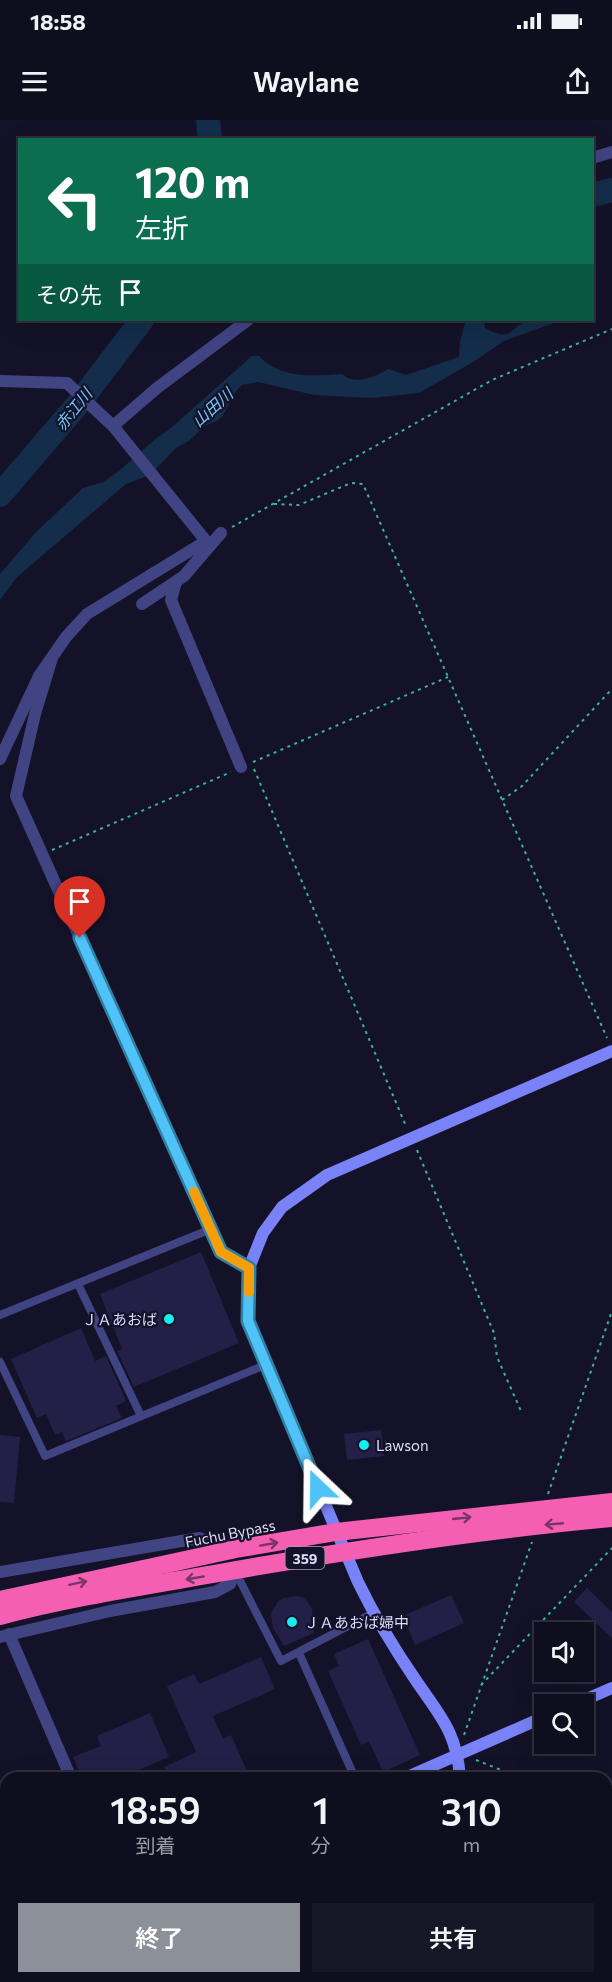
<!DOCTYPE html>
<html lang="ja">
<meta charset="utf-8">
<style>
:root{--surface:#0f0e1e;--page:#181727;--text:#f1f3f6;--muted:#9b9ca4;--line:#2f2e3c;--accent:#8c9099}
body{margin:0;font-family:Commissioner,"Noto Sans JP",sans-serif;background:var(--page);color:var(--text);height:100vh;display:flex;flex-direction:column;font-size:22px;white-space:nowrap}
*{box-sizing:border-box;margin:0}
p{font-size:20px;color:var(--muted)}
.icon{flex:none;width:33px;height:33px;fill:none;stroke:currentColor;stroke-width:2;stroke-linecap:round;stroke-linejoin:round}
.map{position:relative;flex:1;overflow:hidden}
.details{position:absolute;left:0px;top:1652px;width:612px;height:212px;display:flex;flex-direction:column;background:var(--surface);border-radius:18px 18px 0 0;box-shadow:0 6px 24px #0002,0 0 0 2px var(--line)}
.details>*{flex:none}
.top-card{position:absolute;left:18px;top:18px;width:576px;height:183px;border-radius:0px;box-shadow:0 6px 24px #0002,0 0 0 2px var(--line);background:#0b6e4f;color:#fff;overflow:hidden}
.tools{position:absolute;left:534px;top:1502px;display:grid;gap:12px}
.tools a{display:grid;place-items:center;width:60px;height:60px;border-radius:0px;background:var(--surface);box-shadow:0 6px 24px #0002,0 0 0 2px var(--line);font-size:30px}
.pin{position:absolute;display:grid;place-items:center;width:51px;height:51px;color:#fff;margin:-62px -26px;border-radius:50% 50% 50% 0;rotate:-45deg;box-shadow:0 0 6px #0007}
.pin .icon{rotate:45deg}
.me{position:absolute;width:66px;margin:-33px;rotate:337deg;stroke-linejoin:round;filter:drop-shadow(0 0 4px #0008)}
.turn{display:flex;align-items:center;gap:21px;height:126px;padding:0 18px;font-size:27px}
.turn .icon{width:78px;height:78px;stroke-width:2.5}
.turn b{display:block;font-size:42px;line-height:51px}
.then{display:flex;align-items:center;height:57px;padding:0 18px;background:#0003;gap:12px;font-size:22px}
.eta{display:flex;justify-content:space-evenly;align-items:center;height:102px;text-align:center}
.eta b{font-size:36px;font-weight:600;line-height:42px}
.cta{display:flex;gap:12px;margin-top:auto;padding:12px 18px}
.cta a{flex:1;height:69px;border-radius:0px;background:var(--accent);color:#fff;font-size:24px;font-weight:600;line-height:69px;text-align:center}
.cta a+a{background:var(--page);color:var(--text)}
.status{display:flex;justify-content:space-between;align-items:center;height:42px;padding:0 30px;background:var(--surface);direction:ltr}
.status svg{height:16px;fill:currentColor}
header{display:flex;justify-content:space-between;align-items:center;height:78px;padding:0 18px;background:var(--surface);font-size:27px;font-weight:600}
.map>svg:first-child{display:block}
.green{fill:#15312e}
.water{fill:#132d4b}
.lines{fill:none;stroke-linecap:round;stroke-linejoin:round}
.river{stroke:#132d4b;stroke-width:24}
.building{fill:#241f47}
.path{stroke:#39b3a0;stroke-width:2;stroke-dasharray:3 4.5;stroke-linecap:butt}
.lane{stroke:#414483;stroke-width:8}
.street{stroke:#414483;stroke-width:12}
.secondary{stroke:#7982f6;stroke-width:12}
.highway{stroke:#f45fb4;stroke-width:18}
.oneway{stroke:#793567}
.route-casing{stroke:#337fa1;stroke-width:15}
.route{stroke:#4fc3f7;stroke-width:10}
.slow{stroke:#f59e0b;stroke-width:10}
.poi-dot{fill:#15edee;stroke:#141228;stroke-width:2}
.labels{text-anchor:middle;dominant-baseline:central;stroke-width:4.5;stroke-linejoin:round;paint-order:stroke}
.shield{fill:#141228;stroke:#a09fbc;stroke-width:1.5}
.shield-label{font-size:14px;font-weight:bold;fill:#dcdbfc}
.poi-label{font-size:15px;fill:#dcdbfc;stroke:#141228;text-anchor:start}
.street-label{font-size:15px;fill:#dcdbfc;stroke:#141228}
.water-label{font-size:16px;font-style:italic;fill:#71c4f5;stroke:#141228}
</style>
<div class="status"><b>18:58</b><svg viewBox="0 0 49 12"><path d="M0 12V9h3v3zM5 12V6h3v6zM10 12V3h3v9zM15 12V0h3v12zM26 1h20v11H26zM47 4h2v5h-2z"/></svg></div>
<header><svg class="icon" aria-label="menu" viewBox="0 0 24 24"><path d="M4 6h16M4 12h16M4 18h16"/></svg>Waylane<svg class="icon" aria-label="share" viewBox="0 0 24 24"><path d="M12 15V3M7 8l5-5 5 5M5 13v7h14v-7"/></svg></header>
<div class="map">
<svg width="612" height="1862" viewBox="0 0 612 1862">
<rect width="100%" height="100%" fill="#141228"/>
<!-- green -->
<path class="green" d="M134,1857h202l-2,5h-202z"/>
<!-- water -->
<path class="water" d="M466,200h18l1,8c30,17 23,-4 48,-8 9,-2 20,0 29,0l-58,21 -31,21 -54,31 -47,5 -58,-3 -56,-13 -16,3 -5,5 -14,25 -6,6 -13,5 -14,14 -14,8 -26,27 -24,9 -109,93 -17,23v-26l36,-42 47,-44 20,-6 16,-11 35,-31 17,-12 81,-72h7c22,23 53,20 83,18 14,12 32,3 46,-5l18,6 53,-18 1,-16z"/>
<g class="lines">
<!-- river -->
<g class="river">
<path d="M208,0l2,20"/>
<path d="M592,75l20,-5"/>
<path d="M0,375l78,-91 64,-84"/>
</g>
</g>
<!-- building -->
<g class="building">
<path d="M201,1132l38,91 -105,44 -17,-36 5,-2 -22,-55z"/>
<path d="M81,1208l14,33 11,-5 20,45 -10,5 6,12 -56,23 -4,-9 -7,3 -9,-21 -9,4 -26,-59z"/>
<path d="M381,1310l3,26 -37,4 -3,-26z"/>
<path d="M0,1315l20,2 -6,66 -14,-1z"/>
<path d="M587,1468l25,24v26l-38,-36z"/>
<path d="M451,1475l13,28 -49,22 -12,-29z"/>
<path d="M297,1476l7,2 8,10 2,25 -30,13 -11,-18 -2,-14 7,-13 6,-3z"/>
<path d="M368,1519l52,116 -37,17 -14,-31 -8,4 -33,-74 11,-5 -5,-12z"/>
<path d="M261,1537l14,32 -62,27 10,23 8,-4 19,43h-81l-5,-11 32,-15 -29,-66 27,-12 5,10z"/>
<path d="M150,1593l19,44 -49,21h-38l-9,-21 28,-11 -4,-10z"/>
</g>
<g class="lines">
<!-- path -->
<g class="path">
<path d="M274,384l25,1 52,-22 12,1 244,554"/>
<path d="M232,407l260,-147 120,-51"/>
<path d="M253,642l195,-85"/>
<path d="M254,649l152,357"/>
<path d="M502,680l20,-14 90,-97"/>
<path d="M52,730l179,-78"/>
<path d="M417,1030l77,183 3,24 24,54"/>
<path d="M548,1374l64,-183"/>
<path d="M481,1565l131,-137"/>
<path d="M464,1615l68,-193"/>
<path d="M476,1640l45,18"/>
</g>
<!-- lane -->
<g class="lane">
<path d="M78,1164l63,132"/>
<path d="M0,1195l211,-86"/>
<path d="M0,1242l45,94 220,-91"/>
<path d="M235,1451l46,90 92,-48"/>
<path d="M299,1533l56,125"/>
</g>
<!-- street -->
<g class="street">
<path d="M592,38l20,-6"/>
<path d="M0,261l67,2 46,43 93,115 -119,73 -21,23 -27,39 -39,83"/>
<path d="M113,306l44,-38 91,-68"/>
<path d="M176,462l-5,18 70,167"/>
<path d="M142,484l42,-28 37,-43"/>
<path d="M52,538l-17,56 -19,82 205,456 28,16"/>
<path d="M0,1452l199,-34 33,10"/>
<path d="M9,1514l62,144"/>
<path d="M0,1517l110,-26 105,-19 15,-8 5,-13"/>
<path d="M424,1857l14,5"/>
</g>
<!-- secondary -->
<g class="secondary">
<path d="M575,1584l37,-16"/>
<path d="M405,1658l139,-61"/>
<path d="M460,1658c-3,-45 -19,-61 -43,-96 -22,-32 -42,-65 -59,-100l-110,-261 1,-53 14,-35 19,-26 45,-32 285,-124"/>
<path d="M606,1714l6,-17"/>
<path d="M0,1838l6,-3"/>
<path d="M374,1862l1,-5"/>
<path d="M554,1862l2,-5"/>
</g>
<!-- highway -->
<g class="highway">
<path d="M0,1480l236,-51 100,-17 276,-30"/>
<path d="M0,1496c72,-19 146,-30 219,-43 131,-23 261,-43 393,-55"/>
</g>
</g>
<!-- one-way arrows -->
<defs><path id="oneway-shaft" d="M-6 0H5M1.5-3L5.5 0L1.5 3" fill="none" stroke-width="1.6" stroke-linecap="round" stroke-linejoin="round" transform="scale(1.5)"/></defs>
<g class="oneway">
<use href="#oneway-shaft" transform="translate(462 1398) rotate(-6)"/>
<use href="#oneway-shaft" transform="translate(554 1404) rotate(175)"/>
<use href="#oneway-shaft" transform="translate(269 1424) rotate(-10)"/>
<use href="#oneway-shaft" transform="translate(195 1458) rotate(170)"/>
<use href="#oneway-shaft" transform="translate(78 1463) rotate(-12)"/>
</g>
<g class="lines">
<!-- route casing -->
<g class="route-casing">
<path id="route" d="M80,818l141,314 28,16 -1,53 70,167"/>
</g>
<!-- route -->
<use href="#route" class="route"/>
<!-- slow -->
<path class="slow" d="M194,1072l27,60 28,16v24"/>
</g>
<!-- markers -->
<g class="poi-dot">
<circle cx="169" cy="1199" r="6"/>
<circle cx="364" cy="1325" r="6"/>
<circle cx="292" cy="1502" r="6"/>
</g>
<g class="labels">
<!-- shield labels -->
<rect class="shield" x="285.5" y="1427" width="39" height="22" rx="4.5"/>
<g class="shield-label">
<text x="305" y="1438">359</text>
</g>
<!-- poi labels -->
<g class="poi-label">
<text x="157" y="1199" text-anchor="end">ＪＡあおば</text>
<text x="376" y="1325">Lawson</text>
<text x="304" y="1502">ＪＡあおば婦中</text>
</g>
<!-- street labels -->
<g class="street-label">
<text transform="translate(230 1413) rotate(-11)">Fuchu Bypass</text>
</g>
<!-- water labels -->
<g class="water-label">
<text transform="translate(212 287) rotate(-42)">山田川</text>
<text transform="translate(73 289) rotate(-51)">赤江川</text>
</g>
</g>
</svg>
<div class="tools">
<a><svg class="icon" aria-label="sound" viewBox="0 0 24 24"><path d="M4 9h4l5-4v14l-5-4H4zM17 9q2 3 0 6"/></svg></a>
<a><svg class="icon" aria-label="search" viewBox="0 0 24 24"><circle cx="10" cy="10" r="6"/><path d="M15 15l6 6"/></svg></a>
</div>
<div class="pin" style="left:80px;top:818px;background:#d93025"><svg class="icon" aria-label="arrive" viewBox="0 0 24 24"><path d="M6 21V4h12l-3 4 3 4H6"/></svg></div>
<svg class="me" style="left:318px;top:1368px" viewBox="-20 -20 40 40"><path d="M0-17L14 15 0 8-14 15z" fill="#4fc3f7" stroke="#fff" stroke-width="4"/></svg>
<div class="top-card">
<div class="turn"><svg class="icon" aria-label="left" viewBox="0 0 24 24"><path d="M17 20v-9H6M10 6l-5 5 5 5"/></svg><div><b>120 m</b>左折</div></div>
<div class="then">その先<svg class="icon" aria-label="arrive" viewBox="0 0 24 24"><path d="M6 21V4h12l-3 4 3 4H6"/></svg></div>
</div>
<section class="details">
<div class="eta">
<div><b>18:59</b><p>到着</p></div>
<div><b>1</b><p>分</p></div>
<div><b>310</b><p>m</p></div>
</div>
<div class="cta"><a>終了</a><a>共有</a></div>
</section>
</div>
